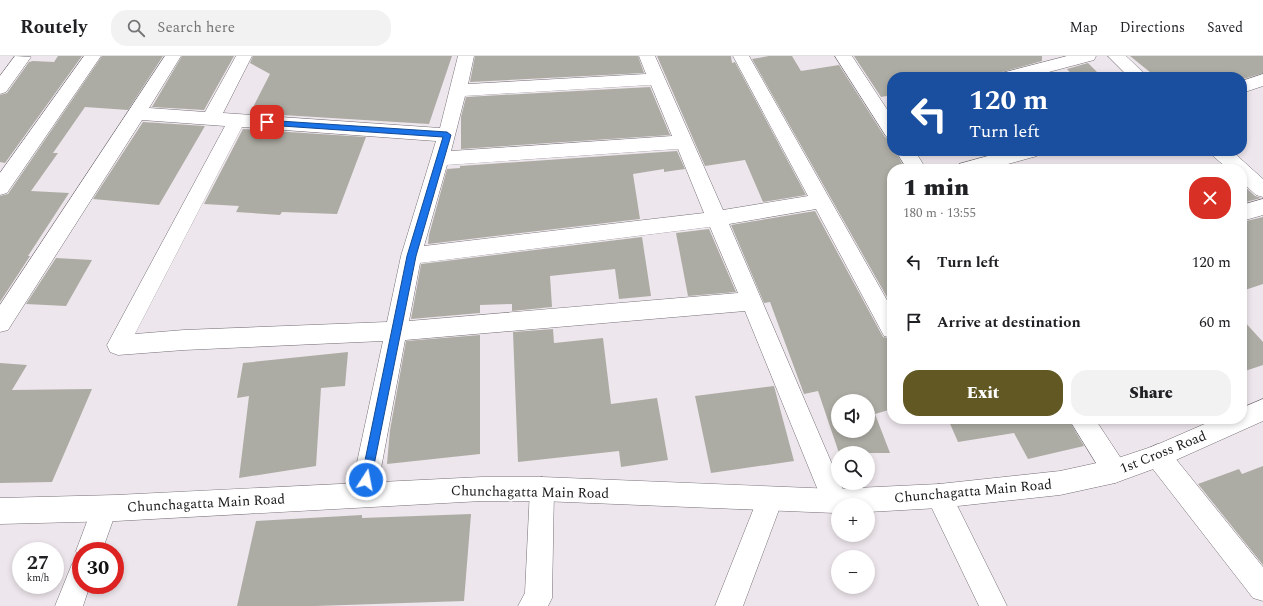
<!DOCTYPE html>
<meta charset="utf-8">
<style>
:root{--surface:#fff;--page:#f2f2f2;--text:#202124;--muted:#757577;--line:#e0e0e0;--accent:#625824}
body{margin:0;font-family:Spectral,serif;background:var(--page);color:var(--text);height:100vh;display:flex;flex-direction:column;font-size:15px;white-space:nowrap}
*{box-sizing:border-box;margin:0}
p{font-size:13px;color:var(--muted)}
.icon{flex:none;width:22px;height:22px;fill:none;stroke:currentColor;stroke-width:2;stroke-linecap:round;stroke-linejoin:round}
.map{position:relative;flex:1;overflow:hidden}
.drawer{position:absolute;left:887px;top:108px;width:360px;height:260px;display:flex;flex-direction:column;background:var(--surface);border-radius:16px;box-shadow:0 2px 6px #0003}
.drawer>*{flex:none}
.guide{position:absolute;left:887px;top:16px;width:360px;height:84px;border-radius:16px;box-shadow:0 2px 6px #0003;background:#1a4fa0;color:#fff;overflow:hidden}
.fabs{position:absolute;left:831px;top:338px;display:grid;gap:8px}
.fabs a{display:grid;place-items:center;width:44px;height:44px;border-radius:50%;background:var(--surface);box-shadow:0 2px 6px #0003;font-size:20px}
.speed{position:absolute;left:12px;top:486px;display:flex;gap:8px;font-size:20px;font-weight:700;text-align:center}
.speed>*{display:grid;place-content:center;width:52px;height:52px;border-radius:50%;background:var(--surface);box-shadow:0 2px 6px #0003;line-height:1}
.speed small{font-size:10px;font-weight:400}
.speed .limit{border:6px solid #d22;background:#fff;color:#111}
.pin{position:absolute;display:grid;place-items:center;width:34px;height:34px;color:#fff;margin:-17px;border-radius:8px;box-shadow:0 2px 6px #0006}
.me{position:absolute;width:44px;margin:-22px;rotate:11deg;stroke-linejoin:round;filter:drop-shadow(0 0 3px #0008)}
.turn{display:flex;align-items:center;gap:14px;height:84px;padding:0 16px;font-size:18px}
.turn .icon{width:52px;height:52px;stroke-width:2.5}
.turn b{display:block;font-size:28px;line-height:34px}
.round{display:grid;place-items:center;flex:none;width:42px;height:42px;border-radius:16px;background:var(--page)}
.overview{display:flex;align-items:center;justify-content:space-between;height:68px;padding:0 16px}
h1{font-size:24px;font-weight:800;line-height:30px}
.button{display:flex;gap:8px;margin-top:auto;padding:8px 16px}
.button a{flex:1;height:46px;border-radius:16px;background:var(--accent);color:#fff;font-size:16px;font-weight:800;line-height:46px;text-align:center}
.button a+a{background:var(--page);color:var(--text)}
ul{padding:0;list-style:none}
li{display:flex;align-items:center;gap:12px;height:60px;padding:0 16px}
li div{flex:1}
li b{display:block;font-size:15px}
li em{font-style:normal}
header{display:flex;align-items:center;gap:24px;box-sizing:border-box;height:56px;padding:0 20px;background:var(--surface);border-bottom:1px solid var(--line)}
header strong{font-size:19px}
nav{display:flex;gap:22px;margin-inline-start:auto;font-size:14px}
.search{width:280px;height:36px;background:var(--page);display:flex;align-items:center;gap:10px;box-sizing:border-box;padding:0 14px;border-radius:16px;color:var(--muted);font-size:15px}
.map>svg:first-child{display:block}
.building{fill:#adaca4;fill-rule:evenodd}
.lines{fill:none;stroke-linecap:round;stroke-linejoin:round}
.minor-casing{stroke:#767076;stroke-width:1}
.tertiary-casing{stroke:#767076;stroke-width:1}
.minor{fill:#fff;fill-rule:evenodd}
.tertiary{fill:#fff;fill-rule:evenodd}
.route{fill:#1a73e8;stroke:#114b97}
.labels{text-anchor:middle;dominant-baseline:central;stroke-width:4;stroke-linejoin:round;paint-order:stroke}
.street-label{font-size:14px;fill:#181618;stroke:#fff}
</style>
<header>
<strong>Routely</strong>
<div class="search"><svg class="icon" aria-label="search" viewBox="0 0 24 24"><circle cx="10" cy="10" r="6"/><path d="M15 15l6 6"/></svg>Search here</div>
<nav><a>Map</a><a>Directions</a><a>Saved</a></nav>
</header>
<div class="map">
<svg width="1263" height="550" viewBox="0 0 1263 550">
<rect width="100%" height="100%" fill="#ede6ec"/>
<!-- building -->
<g class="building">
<path d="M58,0h24l-77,107 -5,-1v-67l7,-2 22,-31 4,-1 21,1z"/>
<path d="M102,0h61l-35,54 -43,-3 -32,46h5l-27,38 38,2 -41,63h2l-30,46v-106l8,-2z"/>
<path d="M182,0h52l-30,54 -52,-3z"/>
<path d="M253,0h199l-23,68 -179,-11 20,-39 -20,-11z"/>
<path d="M475,0h163l6,17 -174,9z"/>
<path d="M657,0h74l1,7 3,-1 71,133 -43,7 -18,-42 -40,6z"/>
<path d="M769,0h23l9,15 38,-6 46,72 3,1 4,7v6h3l10,18h-13v137l-140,-247z"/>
<path d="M854,0h188v5l-40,11 -2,2 -18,3h-90v18l-11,2z"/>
<path d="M1130,0h133v17l-20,6 -1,-2h-86z"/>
<path d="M1088,7l14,14h-28l-7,-8z"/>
<path d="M650,31l20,48 -209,14v-32l5,-20z"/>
<path d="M143,66l62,4 -46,79 -66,-6z"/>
<path d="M243,73l123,8 -29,77 -55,-2 -2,3 -44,-3 3,-6 -35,-2z"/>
<path d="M677,95l8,18 -21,3v-3l-31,5 7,45 -212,25 1,-9 18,-66 13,-1v-2z"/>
<path d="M1242,128l13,12 6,2 -19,5z"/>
<path d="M815,155l68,126 9,2v70l-17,5 15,39h-51l-21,-62 -14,3 -34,-92 -6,1 -33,-78zM838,345h30v30h-30z"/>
<path d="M1263,161v67l-21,7v-69z"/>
<path d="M709,173l27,63 -48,4 -12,-63z"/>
<path d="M642,181l9,59 -32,3 -4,-30 -65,7 2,31 -40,4v-7l-32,1v8l-69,6 10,-55z"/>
<path d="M56,202l36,2 -26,46 -40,-2z"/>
<path d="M1242,263l21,23v23l-21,7z"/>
<path d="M553,273l1,14 49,-5 8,66 46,-6 11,62 -47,7 -2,-16 -101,11 -5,-130z"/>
<path d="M480,279v119l-93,10 3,-34 16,-89z"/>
<path d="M348,296l-3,34 -24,2 -5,78 -77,12 10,-82 -12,2 6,-35z"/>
<path d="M0,307l27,2 -15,25 80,-1 -40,93 -52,1z"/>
<path d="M774,330l20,75 -83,12 -16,-77z"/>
<path d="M948,363h120l16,27 -56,13 -14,-26 -56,9z"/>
<path d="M1263,410v99l-65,-81 41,-15 3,5z"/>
<path d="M471,458l-7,87 -148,5h-79l19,-85 106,-6v3z"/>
</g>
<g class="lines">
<!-- minor casing -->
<g class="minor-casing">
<g id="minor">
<path d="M15,0l16,1 -25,35 -6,2v-18z"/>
<path d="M84,0h17l-94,137 -7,2v-22z"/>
<path d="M165,0h16l-32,52 56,4 31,-56h16l-29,57 217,15 18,-72h16l-6,28 178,-10 -7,-18h16l68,154 85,-14 -75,-140h16l143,253v29l-8,-2 -68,-127 -87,15 109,254v5h2l8,18 -2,4h-8v7l-3,1 -9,-3 -81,-199 -340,29 -29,155 -4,9 -9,3 -9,-3 -4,-9 33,-154 -199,9 -66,5 -8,-3 -3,-7 118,-219 -83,-6 -134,210 -8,2v-27zM651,29l21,51 -221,15 14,-55zM242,71l194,14 -35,115 -14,66 -203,8 -49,4zM678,93l26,64 -280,33 23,-81zM710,171l28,66 -329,28 11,-58z"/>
<path d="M835,0h17l40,61v20l-6,-1z"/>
<path d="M1067,0h29l-2,4 -64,17h-31l3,-4z"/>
<path d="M1108,0h18l22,21h-19z"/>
<path d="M1263,18v12l-21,7v-12z"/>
<path d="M896,95h19l11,18h-19z"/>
<path d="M1006,95h33l-2,5 -47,13h-33l2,-5z"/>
<path d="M1211,95h21l31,28v18l-7,-2 -14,-13v-13h-14l-15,-13z"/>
<path d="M1263,143v16l-21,6v-16z"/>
<path d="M1069,363h26l29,44 3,8 -3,8 -9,4 -9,-4z"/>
<path d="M1158,388l9,4 96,119v34l-10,-3 -104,-134 -3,-8 3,-8z"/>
<path d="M542,421l9,3 3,9 -2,109 -4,8h-30l7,-13 5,-104 3,-9z"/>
<path d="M939,428l9,3 59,119h-28l-53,-110 4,-9z"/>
<path d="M770,431l9,3 4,9 -40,107h-28l46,-116z"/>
<path d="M104,440l9,4 4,9 -15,42h-21v34h9l-7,21h-28l17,-42 8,-4 -4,-9 19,-51z"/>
</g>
</g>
<!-- tertiary casing -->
<g class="tertiary-casing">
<path id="tertiary" d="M1263,343v22l-96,43 -52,19 -55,12 -121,13 -71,4v-7h-30v8h-3l-293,-12h-60l-366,20 -116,3v-26l116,-3 366,-18h60l293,12 104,-5 121,-13 55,-12 39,-13 62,-27h26v-11z"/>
</g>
<!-- minor -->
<use href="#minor" class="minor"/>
<!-- tertiary -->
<use href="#tertiary" class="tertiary"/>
</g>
<!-- route -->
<path class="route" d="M264,64l183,12 4,3 -35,121 -45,224 -1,4 -4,1 -4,-1 -1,-4 46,-224 36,-119 -176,-12 -4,-3z"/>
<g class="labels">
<!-- street labels -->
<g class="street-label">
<text transform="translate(1163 396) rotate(-22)">1st Cross Road</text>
<text transform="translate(973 435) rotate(-5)">Chunchagatta Main Road</text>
<text transform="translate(530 436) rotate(1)">Chunchagatta Main Road</text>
<text transform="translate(206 447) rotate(-3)">Chunchagatta Main Road</text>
</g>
</g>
</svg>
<div class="fabs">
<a><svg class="icon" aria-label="sound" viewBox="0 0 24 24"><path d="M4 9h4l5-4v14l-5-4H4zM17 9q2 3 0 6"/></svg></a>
<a><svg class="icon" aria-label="search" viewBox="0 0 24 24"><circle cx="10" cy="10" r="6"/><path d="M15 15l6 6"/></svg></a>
<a>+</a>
<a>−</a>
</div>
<div class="speed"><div>27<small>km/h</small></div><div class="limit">30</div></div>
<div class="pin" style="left:267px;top:66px;background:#d93025"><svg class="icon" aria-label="arrive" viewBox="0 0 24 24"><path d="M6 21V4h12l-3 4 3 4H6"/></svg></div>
<svg class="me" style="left:366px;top:424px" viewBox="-20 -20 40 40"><circle r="17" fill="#1a73e8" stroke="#fff" stroke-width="3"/><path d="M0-11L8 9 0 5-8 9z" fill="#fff"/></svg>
<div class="guide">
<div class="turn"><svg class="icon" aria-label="left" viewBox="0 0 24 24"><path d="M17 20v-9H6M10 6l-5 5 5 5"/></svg><div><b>120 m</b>Turn left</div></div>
</div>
<section class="drawer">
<div class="overview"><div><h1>1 min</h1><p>180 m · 13:55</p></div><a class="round" style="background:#d93025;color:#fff"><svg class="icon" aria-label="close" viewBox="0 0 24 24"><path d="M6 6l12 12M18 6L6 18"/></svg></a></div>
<ul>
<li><svg class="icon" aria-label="left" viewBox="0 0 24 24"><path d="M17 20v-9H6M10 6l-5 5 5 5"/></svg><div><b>Turn left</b></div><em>120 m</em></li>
<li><svg class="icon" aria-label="arrive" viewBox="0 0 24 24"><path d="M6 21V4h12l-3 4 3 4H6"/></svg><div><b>Arrive at destination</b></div><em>60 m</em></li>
</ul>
<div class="button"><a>Exit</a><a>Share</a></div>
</section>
</div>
